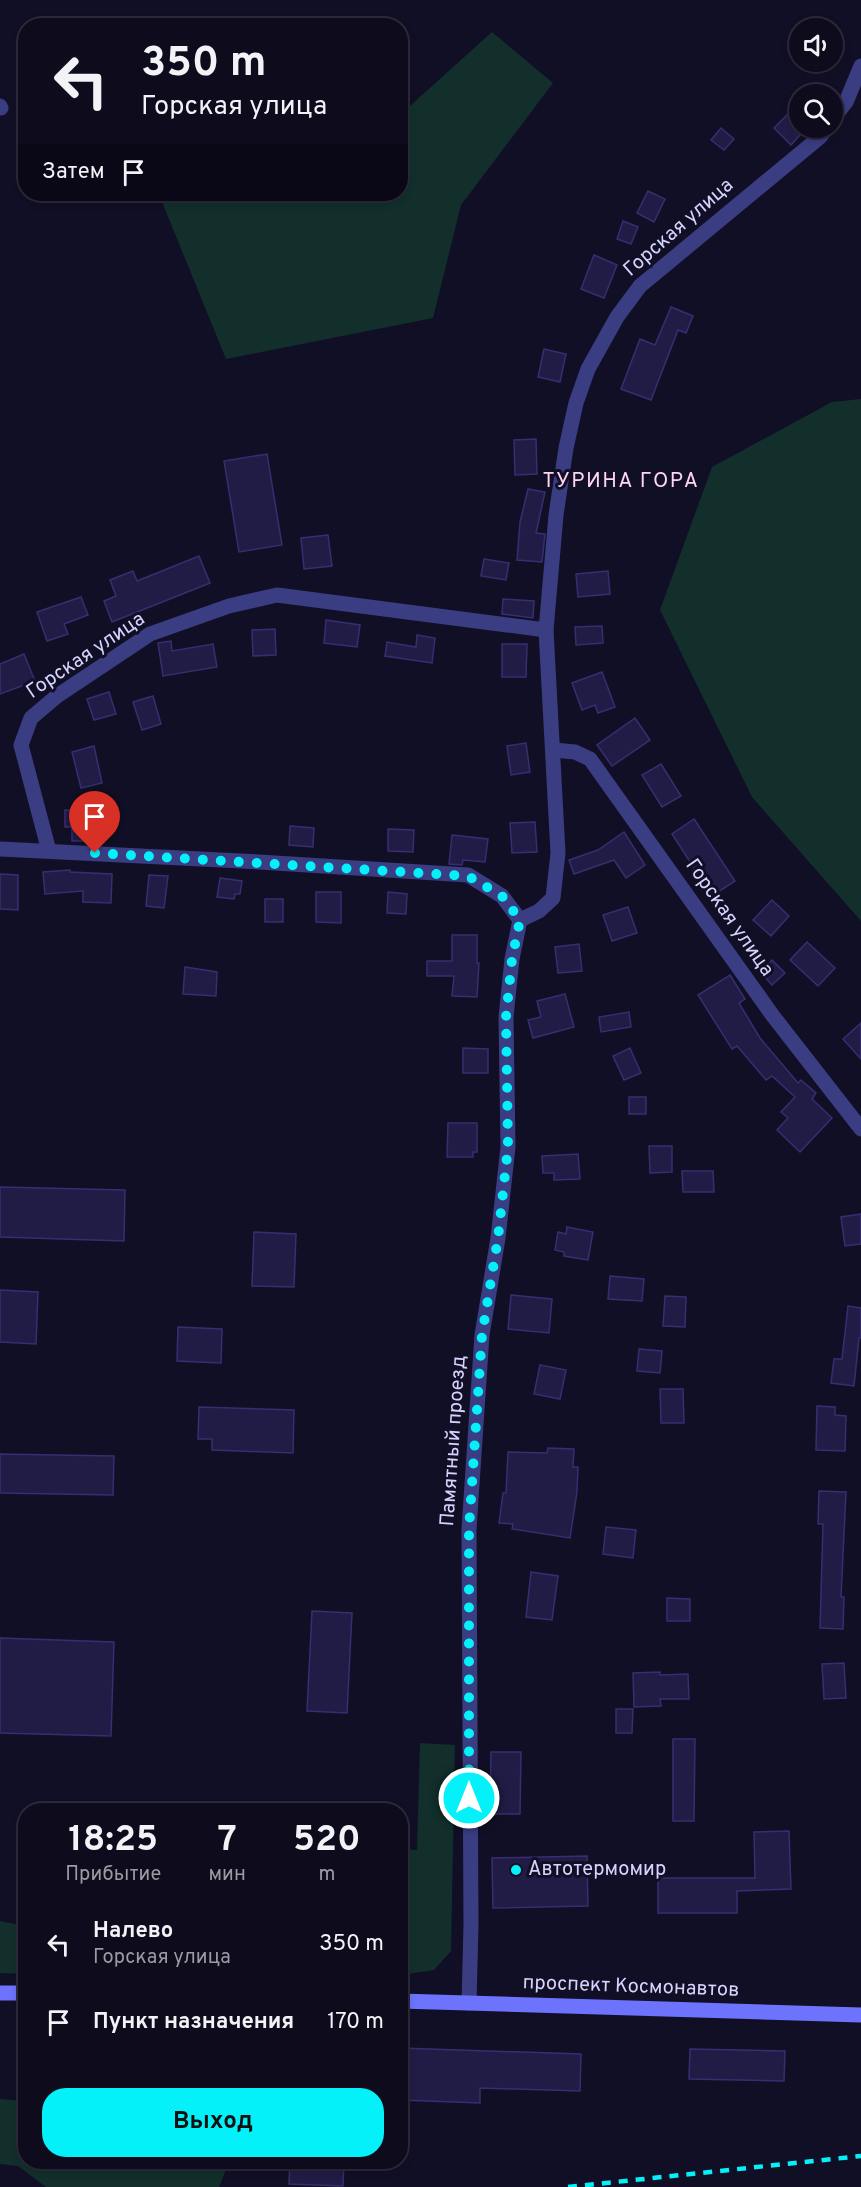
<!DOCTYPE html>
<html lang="ru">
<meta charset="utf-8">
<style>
:root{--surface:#0d0b1c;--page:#161425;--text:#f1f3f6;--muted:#9a9ba3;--line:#2d2b3b;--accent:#05f1f9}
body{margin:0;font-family:Overpass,sans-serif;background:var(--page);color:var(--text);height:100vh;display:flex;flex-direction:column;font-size:22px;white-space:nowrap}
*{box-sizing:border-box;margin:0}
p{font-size:20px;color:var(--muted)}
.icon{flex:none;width:33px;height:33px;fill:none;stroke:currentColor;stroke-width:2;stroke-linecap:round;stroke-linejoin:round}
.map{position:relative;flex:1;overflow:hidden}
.panel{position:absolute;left:18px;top:1803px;width:390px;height:366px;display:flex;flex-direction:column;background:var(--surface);border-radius:24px;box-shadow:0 3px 9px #0003,0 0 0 2px var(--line)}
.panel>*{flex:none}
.guide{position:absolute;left:18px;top:18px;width:390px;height:183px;border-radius:24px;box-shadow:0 3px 9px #0003,0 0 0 2px var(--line);background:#0d0b1c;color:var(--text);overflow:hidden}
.fabs{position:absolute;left:789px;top:18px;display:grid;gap:12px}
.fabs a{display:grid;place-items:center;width:54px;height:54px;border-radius:50%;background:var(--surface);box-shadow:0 3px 9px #0003,0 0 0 2px var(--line);font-size:30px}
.pin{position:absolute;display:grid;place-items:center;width:51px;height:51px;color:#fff;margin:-62px -26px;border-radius:50% 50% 50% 0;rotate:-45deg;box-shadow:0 0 6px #0007}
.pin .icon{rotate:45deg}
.me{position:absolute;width:66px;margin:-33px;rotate:0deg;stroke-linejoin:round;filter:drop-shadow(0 0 4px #0008)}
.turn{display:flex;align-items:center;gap:21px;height:126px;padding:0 24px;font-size:27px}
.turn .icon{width:78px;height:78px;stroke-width:2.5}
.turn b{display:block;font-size:42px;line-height:51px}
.then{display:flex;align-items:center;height:57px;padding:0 24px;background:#0003;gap:12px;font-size:22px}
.eta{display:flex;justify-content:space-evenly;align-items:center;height:102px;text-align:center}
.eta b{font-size:36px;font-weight:700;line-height:42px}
.button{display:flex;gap:12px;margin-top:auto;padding:12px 24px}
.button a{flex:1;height:69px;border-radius:24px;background:var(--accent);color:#111;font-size:24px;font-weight:700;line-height:69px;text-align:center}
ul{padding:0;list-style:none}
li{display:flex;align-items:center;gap:18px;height:78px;padding:0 24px}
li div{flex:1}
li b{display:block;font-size:22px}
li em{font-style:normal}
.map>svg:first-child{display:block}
.green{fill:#122f2c}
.building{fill:#211c45;stroke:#372e71;stroke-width:1.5}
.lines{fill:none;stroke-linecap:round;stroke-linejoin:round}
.minor{stroke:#3b3d83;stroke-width:15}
.secondary{stroke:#6d73fc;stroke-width:15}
.rail{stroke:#05f1f9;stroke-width:4.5;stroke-dasharray:9 8;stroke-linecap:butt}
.route{stroke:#05f1f9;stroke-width:10;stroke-dasharray:0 18}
.poi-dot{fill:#05f1f9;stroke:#110f25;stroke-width:2}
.labels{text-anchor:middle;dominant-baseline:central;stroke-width:6;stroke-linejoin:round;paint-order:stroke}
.street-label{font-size:20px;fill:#d6d4fe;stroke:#110f25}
.poi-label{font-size:20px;fill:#d6d4fe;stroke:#110f25;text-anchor:start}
.neighbourhood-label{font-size:21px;letter-spacing:1.5px;fill:#fed6f2;stroke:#110f25}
</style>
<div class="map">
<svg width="861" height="2187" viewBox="0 0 861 2187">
<rect width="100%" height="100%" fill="#110f25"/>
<!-- green -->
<g class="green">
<path d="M492,32l61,51 -92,122 -28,113 -207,41 -64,-157 -8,-8h246l1,-80z"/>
<path d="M861,399v522l-109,-124 -92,-187 52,-143 120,-65z"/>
<path d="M420,1743l35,2 -4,206 -17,19 -33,5v-126l16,1z"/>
<path d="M0,1921l25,5v48l-25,-1z"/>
<path d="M0,2099l25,2 1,61h203l-10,25h-173l-28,-21 -18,-2z"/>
</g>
<!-- building -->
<g class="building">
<path d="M792,110l8,7v18l-9,10 -17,-17z"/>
<path d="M721,128l13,11 -10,11 -13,-10z"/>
<path d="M648,191l17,8 -11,23 -17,-9z"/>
<path d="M623,221l15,6 -7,17 -14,-5z"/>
<path d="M594,255l23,10 -13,33 -23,-9z"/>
<path d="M671,307l22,9 -7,17 -8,-3 -27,70 -30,-11 19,-50 15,6z"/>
<path d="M544,349l22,5 -6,28 -22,-5z"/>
<path d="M536,439l1,35 -22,1 -1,-35z"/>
<path d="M267,454l15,91 -43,7 -15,-91z"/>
<path d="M528,489l17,3 -9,41 9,1 -3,28 -25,-2 3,-38z"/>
<path d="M328,535l4,31 -28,3 -3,-31z"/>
<path d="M199,556l11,27 -98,39 -8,-21 12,-5 -6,-16 23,-9 4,10z"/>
<path d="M484,559l25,4 -3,17 -25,-4z"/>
<path d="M608,571l2,23 -32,3 -2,-23z"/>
<path d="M81,597l7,18 -24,9 4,10 -21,7 -10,-29z"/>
<path d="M503,599l31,2 -1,17 -31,-4z"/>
<path d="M326,620l34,5 -3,22 -33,-4z"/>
<path d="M602,626l1,17 -27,2 -1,-18z"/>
<path d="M275,629l1,26 -23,1 -1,-26z"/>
<path d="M417,635l18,3 -3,25 -47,-7 2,-14 29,5z"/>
<path d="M171,641l1,10 41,-7 4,23 -54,9 -5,-33z"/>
<path d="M502,644h25l-1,33h-24z"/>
<path d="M24,654l11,27 -35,13v-30z"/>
<path d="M602,672l13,35 -17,6 -3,-8 -13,5 -10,-27z"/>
<path d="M109,692l7,22 -22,6 -7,-21z"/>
<path d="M153,696l8,28 -19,6 -9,-28z"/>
<path d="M635,718l15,22 -38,26 -15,-21z"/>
<path d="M526,743l4,29 -19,3 -4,-29z"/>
<path d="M94,746l8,37 -21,5 -9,-36z"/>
<path d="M661,764l20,32 -19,11 -20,-32z"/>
<path d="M65,810h28v31h-21v-14h-7z"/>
<path d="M694,819l41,62 -23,15 -40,-62z"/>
<path d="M535,822l2,30 -25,1 -2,-30z"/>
<path d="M290,826l24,2 -1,19 -24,-2z"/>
<path d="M388,829l26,1 -1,22 -25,-1z"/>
<path d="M624,832l21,33 -19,13 -12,-18 -40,14 -5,-14 29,-10z"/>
<path d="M452,835l36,4 -3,23 -22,-2 -1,5 -13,-1z"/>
<path d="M70,870v2l42,2 -1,29 -28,-1v-11l-38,3 -2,-22z"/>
<path d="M0,874l18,1v35l-18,-1z"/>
<path d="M149,875l19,1 -4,32 -18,-2z"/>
<path d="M220,878l22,3 -2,13h-5l-1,5 -17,-2z"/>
<path d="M316,892h25v31l-25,-1z"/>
<path d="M388,892l19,2 -1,20 -19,-1z"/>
<rect x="265" y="899" width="18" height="23"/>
<path d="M772,900l17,16 -18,20 -18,-16z"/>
<path d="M628,907l9,26 -25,8 -9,-26z"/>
<path d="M452,935h25v28h2l-2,34 -25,-1 2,-20h-27v-15h25z"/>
<path d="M807,942l28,26 -17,18 -28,-26z"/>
<path d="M579,944l3,27 -24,2 -3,-26z"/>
<path d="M772,960l13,13 -13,12 -12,-13z"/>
<path d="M185,967l32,5 -1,24 -33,-2z"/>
<path d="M730,975l15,24 -6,4 21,35 38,45 3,-3 15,13 -4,6 20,19 -32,34 -23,-22 11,-12 -7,-6 14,-15 -23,-21 -6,4 -29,-34 -5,3 -34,-54z"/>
<path d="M565,994l9,33 -41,11 -5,-18 13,-3 -4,-16z"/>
<path d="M629,1012l2,15 -30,5 -2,-15z"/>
<path d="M861,1023v36l-18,-20z"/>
<path d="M463,1048l25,1v24h-25z"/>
<path d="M630,1048l11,25 -17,7 -11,-24z"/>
<rect x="629" y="1097" width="17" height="17"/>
<path d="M448,1123h29v29h-4v5h-26z"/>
<path d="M649,1146h23v26l-22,1z"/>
<path d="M578,1154l2,25 -26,1v-7h-11l-1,-17z"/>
<path d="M682,1171h31l1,21h-31z"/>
<path d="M0,1187l125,3 -1,51 -124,-4z"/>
<path d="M861,1214v30l-16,2 -4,-29z"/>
<path d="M567,1227l26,5 -5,28 -24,-4v-4l-9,-2 3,-18 8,2z"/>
<path d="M254,1232l42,2 -2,53 -42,-1z"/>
<path d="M610,1276l34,3 -2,22 -34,-2z"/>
<path d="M0,1290l38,2 -2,52 -36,-2z"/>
<path d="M511,1295l41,4 -3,34 -41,-4z"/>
<path d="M665,1296l21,1 -1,30 -22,-1z"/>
<path d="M848,1306l13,2v30h-2l-5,48 -23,-3 3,-24h8z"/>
<path d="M178,1327l44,2 -1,34 -44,-2z"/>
<path d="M639,1349l23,2 -2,22 -23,-2z"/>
<path d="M540,1365l26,5 -6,29 -26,-5z"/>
<path d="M660,1389h23l1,34h-23z"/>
<path d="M817,1406l18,1v8l11,1 -1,35 -29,-1z"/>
<path d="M199,1407l95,3 -1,43 -81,-3v-11h-14z"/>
<path d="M548,1448l26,1 -1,18h5l-1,25 -7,46 -58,-9 1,-5 -14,-1 4,-30h3l2,-41 39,1z"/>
<path d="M0,1454l114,2 -1,39 -113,-2z"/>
<path d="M819,1491l27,1 -5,105h3l-1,32 -23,-1 3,-104h-5z"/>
<path d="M606,1527l30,3 -3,28 -30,-4z"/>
<path d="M531,1572l27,4 -6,44 -26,-3z"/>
<path d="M667,1598l23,1v22h-23z"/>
<path d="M312,1611l40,2 -5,100 -40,-2z"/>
<path d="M0,1638l114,4 -3,94 -111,-3z"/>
<path d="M844,1663l2,35 -22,1 -2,-35z"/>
<path d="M660,1672v3l28,-1 1,25h-29l1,7 -27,1 -1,-34z"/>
<path d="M616,1709h17l-1,24h-16z"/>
<path d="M673,1739h22l-1,82h-21z"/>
<path d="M491,1752h30l-1,62h-30z"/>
<path d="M789,1831l2,58 -54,2v22h-79v-35h97l-1,-46z"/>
<path d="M587,1856l1,50 -95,2 -1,-50z"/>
<path d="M400,2048l181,6 -1,37 -100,-3v15l-80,-3z"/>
<path d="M690,2049l95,2 -1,30 -95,-2z"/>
<path d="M290,2162h54l-1,24 -54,-2z"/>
</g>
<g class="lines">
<!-- minor -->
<g class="minor">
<path d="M0,106l1,2"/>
<path d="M832,120l14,-18 15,-36"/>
<path d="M554,750l21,2 15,7 183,257 88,113"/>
<path d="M0,849l259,13 209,13 34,21 18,24"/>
<path d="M49,851l-28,-106 10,-27 26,-22 93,-62 79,-28 48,-11 269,35"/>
<path d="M520,920l19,-9 14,-13 5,-45 -12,-223 10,-115 10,-67 10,-45 12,-34 29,-52 23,-31 180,-149 7,-9"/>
<path d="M469,2003l2,-78 -2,-396 13,-194 16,-97 10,-91 -2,-130 6,-58 8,-39"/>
</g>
<!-- secondary -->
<g class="secondary">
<path d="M0,1993h26"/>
<path d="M400,2001l461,14"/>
</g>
<!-- rail -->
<path class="rail" d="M568,2187l293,-31"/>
</g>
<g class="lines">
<!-- route -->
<path class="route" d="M95,853l373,23 34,20 18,24 -8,39 -6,58 2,130 -10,91 -16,97 -13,194v269"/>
</g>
<!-- markers -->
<circle class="poi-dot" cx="516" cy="1870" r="6"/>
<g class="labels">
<!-- street labels -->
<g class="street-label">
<text transform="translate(679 228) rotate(-41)">Горская улица</text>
<text transform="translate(86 656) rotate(-34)">Горская улица</text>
<text transform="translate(729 918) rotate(55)">Горская улица</text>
<text transform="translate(454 1441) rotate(-86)">Памятный проезд</text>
<text transform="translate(631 1987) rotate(2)">проспект Космонавтов</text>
</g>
<!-- poi labels -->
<g class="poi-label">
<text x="528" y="1870">Автотермомир</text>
</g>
<!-- neighbourhood labels -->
<g class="neighbourhood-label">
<text x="621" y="481">ТУРИНА ГОРА</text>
</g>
</g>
</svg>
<div class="fabs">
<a><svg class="icon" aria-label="sound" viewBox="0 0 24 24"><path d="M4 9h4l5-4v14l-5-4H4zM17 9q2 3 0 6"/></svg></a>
<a><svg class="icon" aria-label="search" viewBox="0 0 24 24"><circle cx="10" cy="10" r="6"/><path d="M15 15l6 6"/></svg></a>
</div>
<div class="pin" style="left:95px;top:853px;background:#d93025"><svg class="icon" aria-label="arrive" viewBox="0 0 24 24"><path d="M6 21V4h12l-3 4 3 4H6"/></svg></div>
<svg class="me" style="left:469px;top:1798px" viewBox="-20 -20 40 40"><circle r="17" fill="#05f1f9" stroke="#fff" stroke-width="3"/><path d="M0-11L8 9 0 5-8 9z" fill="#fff"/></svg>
<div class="guide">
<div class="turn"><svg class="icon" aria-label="left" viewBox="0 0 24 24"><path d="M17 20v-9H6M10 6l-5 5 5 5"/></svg><div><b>350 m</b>Горская улица</div></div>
<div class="then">Затем<svg class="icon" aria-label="arrive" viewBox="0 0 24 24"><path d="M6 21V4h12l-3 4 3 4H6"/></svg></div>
</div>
<section class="panel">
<div class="eta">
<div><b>18:25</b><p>Прибытие</p></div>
<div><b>7</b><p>мин</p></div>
<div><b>520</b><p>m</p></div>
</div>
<ul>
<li><svg class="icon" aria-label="left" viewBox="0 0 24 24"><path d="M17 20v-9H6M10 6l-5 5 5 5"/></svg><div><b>Налево</b><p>Горская улица</p></div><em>350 m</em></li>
<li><svg class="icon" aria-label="arrive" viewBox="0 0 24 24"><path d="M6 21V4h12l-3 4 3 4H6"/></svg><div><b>Пункт назначения</b></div><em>170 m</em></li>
</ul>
<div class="button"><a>Выход</a></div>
</section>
</div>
